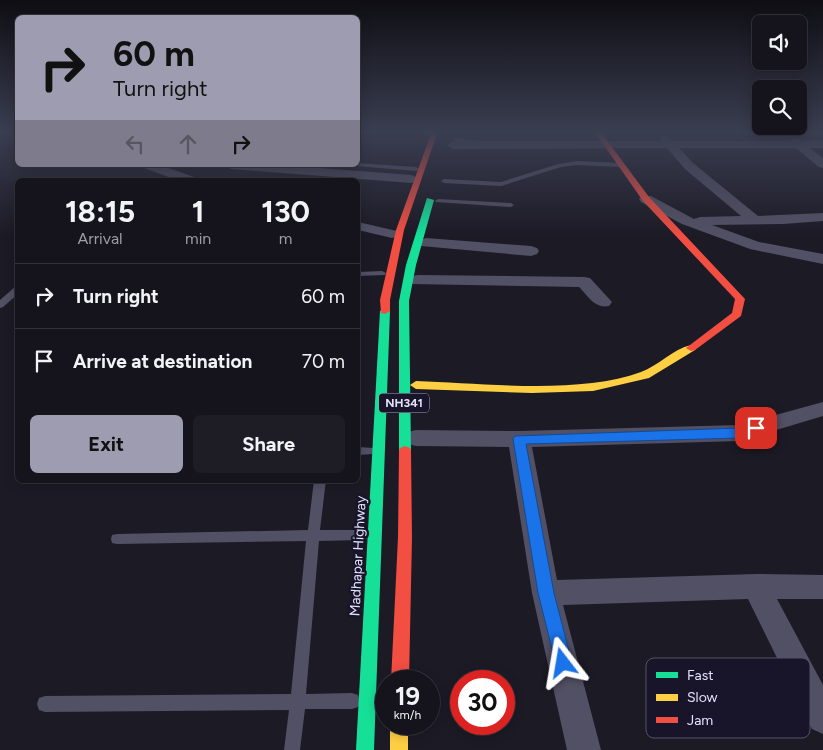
<!DOCTYPE html>
<style>
:root{--surface:#15141c;--page:#1e1d25;--text:#f1f3f6;--muted:#9d9ea3;--line:#34333b;--accent:#9e9cb0}
body{margin:0;font-family:Figtree,sans-serif;background:var(--page);color:var(--text);height:100vh;display:flex;flex-direction:column;font-size:19px;white-space:nowrap}
*{box-sizing:border-box;margin:0}
p{font-size:16px;color:var(--muted)}
.icon{flex:none;width:28px;height:28px;fill:none;stroke:currentColor;stroke-width:2;stroke-linecap:round;stroke-linejoin:round}
.map{position:relative;flex:1;overflow:hidden}
.sheet{position:absolute;left:15px;top:178px;width:345px;height:305px;display:flex;flex-direction:column;background:var(--surface);border-radius:8px;box-shadow:0 2px 12px #0003,0 0 0 1px var(--line)}
.sheet>*{flex:none}
.banner{position:absolute;left:15px;top:15px;width:345px;height:152px;border-radius:8px;box-shadow:0 2px 12px #0003,0 0 0 1px var(--line);background:#9e9cb0;color:#111;overflow:hidden}
.fabs{position:absolute;left:752px;top:15px;display:grid;gap:10px}
.fabs a{display:grid;place-items:center;width:55px;height:55px;border-radius:8px;background:var(--surface);box-shadow:0 2px 12px #0003,0 0 0 1px var(--line);font-size:25px}
.speed{position:absolute;left:375px;top:670px;display:flex;gap:10px;font-size:25px;font-weight:700;text-align:center}
.speed>*{display:grid;place-content:center;width:65px;height:65px;border-radius:50%;background:var(--surface);box-shadow:0 2px 12px #0003,0 0 0 1px var(--line);line-height:1}
.speed small{font-size:12px;font-weight:400}
.speed .limit{border:8px solid #d22;background:#fff;color:#111}
.pin{position:absolute;display:grid;place-items:center;width:42px;height:42px;color:#fff;margin:-21px;border-radius:10px;box-shadow:0 2px 8px #0006}
.me{position:absolute;width:55px;margin:-28px;rotate:346deg;stroke-linejoin:round;filter:drop-shadow(0 0 4px #0008)}
.turn{display:flex;align-items:center;gap:18px;height:105px;padding:0 15px;font-size:22px}
.turn .icon{width:65px;height:65px;stroke-width:2.5}
.turn b{display:block;font-size:35px;line-height:42px}
.lanes{display:flex;align-items:center;height:48px;padding:0 15px;background:#0003;justify-content:center;gap:25px;direction:ltr}
.lanes .off{opacity:.35}
.eta{display:flex;justify-content:space-evenly;align-items:center;height:85px;text-align:center}
.eta b{font-size:30px;font-weight:700;line-height:35px}
.cta{display:flex;gap:10px;margin-top:auto;padding:10px 15px}
.cta a{flex:1;height:58px;border-radius:8px;background:var(--accent);color:#111;font-size:20px;font-weight:700;line-height:58px;text-align:center}
.cta a+a{background:var(--page);color:var(--text)}
ul{padding:0;list-style:none}
li{display:flex;align-items:center;gap:15px;height:65px;padding:0 15px;border-top:1px solid var(--line)}
li div{flex:1}
li b{display:block;font-size:19px}
li em{font-style:normal}
.map>svg:first-child{display:block}
.lines{fill:none;stroke-linecap:round;stroke-linejoin:round}
.lane{fill:#525064;fill-rule:evenodd}
.street{fill:#525064;fill-rule:evenodd}
.fast{fill:#16e098;fill-rule:evenodd}
.slow{fill:#ffcf43;fill-rule:evenodd}
.jam{fill:#f24e42;fill-rule:evenodd}
.route{fill:#1a73e8;stroke:#114b97}
.labels{text-anchor:middle;dominant-baseline:central;stroke-width:5;stroke-linejoin:round;paint-order:stroke}
.shield{fill:#18152a;stroke:#a7a4bc;stroke-width:1}
.shield-label{font-size:12px;font-weight:bold;fill:#e4e2fb}
.street-label{font-size:14px;fill:#e4e2fb;stroke:#18152a}
.key{fill:#18152a;stroke:#555269;stroke-width:1}
.key-label{font-size:14px;fill:#e4e2fb}
</style>
<div class="map">
<svg width="823" height="750" viewBox="0 0 823 750">
<rect width="100%" height="100%" fill="#1c1a25"/>
<g class="lines">
<!-- lane -->
<g class="lane">
<path d="M455,137l24,4 3,2 -3,2 -26,-5 -1,-1z"/>
<path d="M577,161l44,2 3,2 -3,2 -44,-2 -16,2 -60,19 -57,-3 -3,-2 3,-2 57,3 57,-18z"/>
<path d="M358,163l58,4 3,2 -3,2 -60,-5 -1,-1h3z"/>
<path d="M438,199l73,4 3,2 -3,2 -75,-5 -1,-1z"/>
<path d="M382,271l4,2 -1,2 -27,1v-4z"/>
<path d="M15,287h3v7l-15,13 -3,1v-8z"/>
<path d="M358,447l15,1 2,3 -2,3 -15,1z"/>
<path d="M314,480h12l-6,50h42l5,1 1,4 -1,4 -5,1 -43,1 -13,153 46,-1 6,2 2,6 -2,6 -6,2h-47l-5,41h-16l5,-40 -244,2 -6,-2 -2,-6 2,-6 6,-2 246,-2 15,-153 -189,3 -5,-1 -1,-4 1,-4 5,-1 191,-4z"/>
</g>
<!-- street -->
<g class="street">
<path d="M665,136l8,5h116l6,-3 7,3 21,-1v8h-13l13,10v10l-4,-1 -23,-19h-117l14,15 65,53 65,-3v8l-40,3 -71,1 47,17 64,12v10l-73,-15 -68,-25 -41,-22 -2,-3 2,-3h10l43,23 6,-2 41,-1 -56,-47 -18,-21 -214,1 -6,-4 6,-4h208v-4z"/>
<path d="M142,165h18l34,12 2,3h-19l-33,-12z"/>
<path d="M225,165h55l132,10 7,4 -7,4 -181,-14z"/>
<path d="M358,222l39,9 2,3 -2,3 -5,1 -34,-8z"/>
<path d="M426,238l105,8 6,2 2,3 -2,3 -6,2 -110,-10 -3,-3 3,-3z"/>
<path d="M418,275l166,2 6,1 22,24 -3,4c-14,3 -21,-10 -30,-19l-167,-3 -2,-4 2,-4z"/>
<path d="M823,402v14l-84,25 -207,6 25,133 199,-6 67,1v24h-46l46,86v49l-11,-5 -64,-130 -185,6 38,145h-34l-35,-157 -23,-146 -93,-1 -8,-2 -3,-6 3,-6 8,-2 103,1 220,-6z"/>
</g>
<!-- fast -->
<g class="fast">
<path d="M427,198l7,2 -18,65 -7,36 2,150 -1,3h-10l-1,-3v-150l7,-36z"/>
<path d="M385,308l5,3 -16,439h-18l24,-439z"/>
</g>
<!-- slow -->
<g class="slow">
<path d="M691,345l5,3 -1,2 -46,28 -56,13 -61,2 -116,-4 -6,-4 6,-4c66,2 163,14 225,-9 17,-6 32,-23 50,-27z"/>
<rect x="390" y="724" width="18" height="26"/>
</g>
<!-- jam -->
<g class="jam">
<path d="M432,131h6l-34,99 -14,70v11l-5,3 -4,-1 -1,-13 16,-70z"/>
<path d="M594,131h6l49,66 96,102 -4,17 -46,34 -4,1 -5,-3 46,-35 3,-14 -92,-98z"/>
<path d="M405,446l5,2 1,3 1,86 -3,144h-18l7,-144 1,-86 1,-3z"/>
</g>
</g>
<!-- sky -->
<linearGradient id="sky" x2="0" y2="1"><stop stop-color="#0f0e14"/><stop offset="0.56" stop-color="#3a3e51"/><stop offset="1" stop-color="#3a3e51" stop-opacity="0"/></linearGradient>
<rect width="823" height="236" fill="url(#sky)"/>
<!-- route -->
<path class="route" d="M756,424l4,1 2,3 -2,3 -21,7 -213,6 28,149 18,70 -3,6 -6,2 -6,-2 -19,-76 -25,-154 2,-3 224,-8z"/>
<g class="labels">
<!-- shield labels -->
<rect class="shield" x="379" y="393.5" width="50" height="19" rx="4"/>
<g class="shield-label">
<text x="404" y="403">NH341</text>
</g>
<!-- street labels -->
<g class="street-label">
<text transform="translate(358 556) rotate(-87)">Madhapar Highway</text>
</g>
</g>
<!-- legend -->
<rect x="646" y="658" width="164" height="80" rx="8" class="key"/>
<rect x="656" y="672" width="22" height="6" fill="#16e098"/>
<rect x="656" y="694" width="22" height="7" fill="#ffcf43"/>
<rect x="656" y="717" width="22" height="6" fill="#f24e42"/>
<g class="key-label">
<text x="687" y="680">Fast</text>
<text x="687" y="702">Slow</text>
<text x="687" y="725">Jam</text>
</g>
</svg>
<div class="fabs">
<a><svg class="icon" aria-label="sound" viewBox="0 0 24 24"><path d="M4 9h4l5-4v14l-5-4H4zM17 9q2 3 0 6"/></svg></a>
<a><svg class="icon" aria-label="search" viewBox="0 0 24 24"><circle cx="10" cy="10" r="6"/><path d="M15 15l6 6"/></svg></a>
</div>
<div class="speed"><div>19<small>km/h</small></div><div class="limit">30</div></div>
<div class="pin" style="left:756px;top:428px;background:#d93025"><svg class="icon" aria-label="arrive" viewBox="0 0 24 24"><path d="M6 21V4h12l-3 4 3 4H6"/></svg></div>
<svg class="me" style="left:563px;top:663px" viewBox="-20 -20 40 40"><path d="M0-17L14 15 0 8-14 15z" fill="#1a73e8" stroke="#fff" stroke-width="4"/></svg>
<div class="banner">
<div class="turn"><svg class="icon" aria-label="right" viewBox="0 0 24 24"><path d="M7 20v-9h11M14 6l5 5-5 5"/></svg><div><b>60 m</b>Turn right</div></div>
<div class="lanes"><svg class="icon off" aria-label="left" viewBox="0 0 24 24"><path d="M17 20v-9H6M10 6l-5 5 5 5"/></svg><svg class="icon off" aria-label="ahead" viewBox="0 0 24 24"><path d="M12 20V5M6 11l6-6 6 6"/></svg><svg class="icon" aria-label="right" viewBox="0 0 24 24"><path d="M7 20v-9h11M14 6l5 5-5 5"/></svg></div>
</div>
<section class="sheet">
<div class="eta">
<div><b>18:15</b><p>Arrival</p></div>
<div><b>1</b><p>min</p></div>
<div><b>130</b><p>m</p></div>
</div>
<ul>
<li><svg class="icon" aria-label="right" viewBox="0 0 24 24"><path d="M7 20v-9h11M14 6l5 5-5 5"/></svg><div><b>Turn right</b></div><em>60 m</em></li>
<li><svg class="icon" aria-label="arrive" viewBox="0 0 24 24"><path d="M6 21V4h12l-3 4 3 4H6"/></svg><div><b>Arrive at destination</b></div><em>70 m</em></li>
</ul>
<div class="cta"><a>Exit</a><a>Share</a></div>
</section>
</div>
